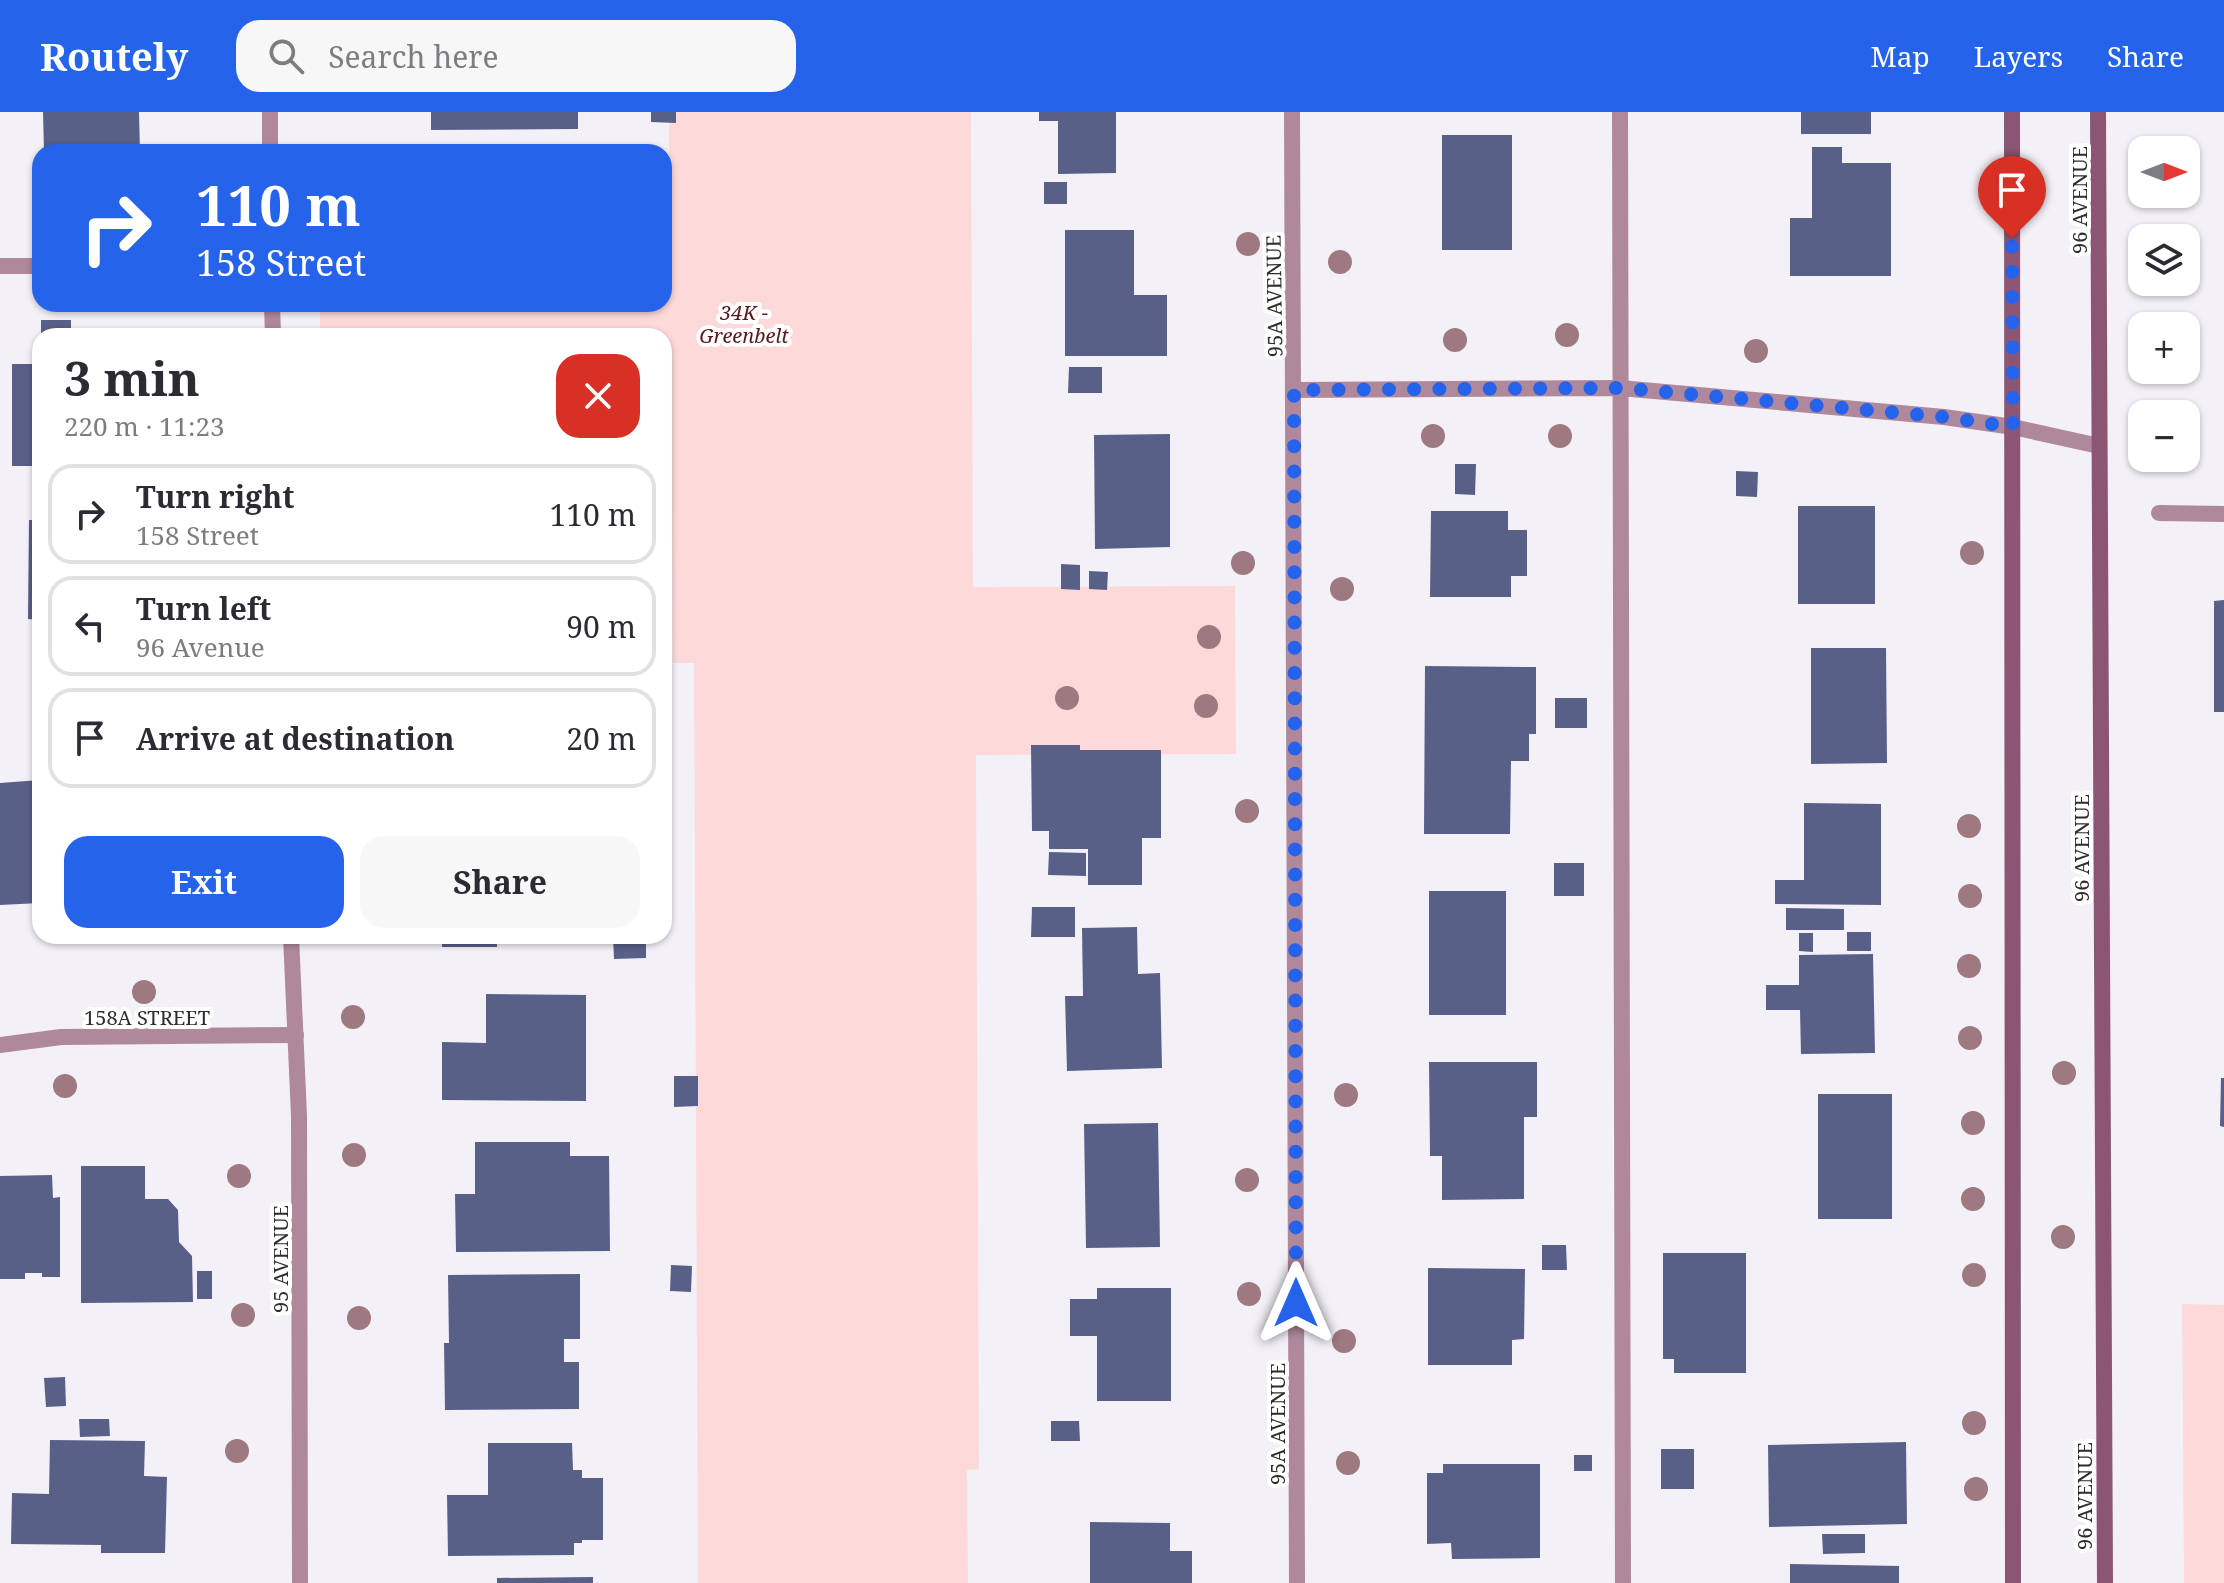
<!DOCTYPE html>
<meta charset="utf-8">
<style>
:root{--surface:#fff;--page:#f7f7f7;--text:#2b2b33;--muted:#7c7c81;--line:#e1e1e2;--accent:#2563eb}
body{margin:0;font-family:"Noto Serif",serif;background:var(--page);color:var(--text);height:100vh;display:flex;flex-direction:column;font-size:30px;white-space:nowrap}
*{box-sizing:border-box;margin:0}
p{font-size:26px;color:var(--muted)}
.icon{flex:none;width:44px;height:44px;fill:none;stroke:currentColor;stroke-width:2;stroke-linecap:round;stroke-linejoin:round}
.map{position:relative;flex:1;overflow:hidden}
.panel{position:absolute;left:32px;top:216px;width:640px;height:616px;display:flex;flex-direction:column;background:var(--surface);border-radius:24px;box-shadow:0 2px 6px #0004}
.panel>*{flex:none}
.guide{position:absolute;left:32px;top:32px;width:640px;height:168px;border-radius:24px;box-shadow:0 2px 6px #0004;background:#2563eb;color:#fff;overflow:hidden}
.needle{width:52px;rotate:90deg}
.fabs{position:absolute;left:2128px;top:24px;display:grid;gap:16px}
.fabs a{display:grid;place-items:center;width:72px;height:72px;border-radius:16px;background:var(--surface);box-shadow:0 2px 6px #0004;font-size:40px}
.pin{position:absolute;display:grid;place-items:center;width:68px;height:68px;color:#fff;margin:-82px -34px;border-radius:50% 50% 50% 0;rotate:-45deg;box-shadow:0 0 8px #0007}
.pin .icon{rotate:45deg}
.me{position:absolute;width:88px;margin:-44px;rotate:0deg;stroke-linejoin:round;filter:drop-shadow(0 0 6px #0008)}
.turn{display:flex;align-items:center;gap:28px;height:168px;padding:0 32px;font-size:36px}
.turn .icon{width:104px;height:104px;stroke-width:2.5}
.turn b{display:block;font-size:56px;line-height:68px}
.round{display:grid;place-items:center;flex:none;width:84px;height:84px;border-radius:24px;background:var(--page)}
.summary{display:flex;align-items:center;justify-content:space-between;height:136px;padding:0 32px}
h1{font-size:48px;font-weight:700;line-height:60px}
.button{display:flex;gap:16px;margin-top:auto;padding:16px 32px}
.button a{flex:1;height:92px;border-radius:24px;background:var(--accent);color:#fff;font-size:32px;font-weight:700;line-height:92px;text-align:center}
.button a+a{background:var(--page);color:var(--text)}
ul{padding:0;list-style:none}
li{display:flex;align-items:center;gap:24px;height:100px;margin:0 16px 12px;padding:0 16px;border:4px solid var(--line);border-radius:24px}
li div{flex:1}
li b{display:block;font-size:30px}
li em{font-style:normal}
header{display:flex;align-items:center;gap:48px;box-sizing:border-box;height:112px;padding:0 40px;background:var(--accent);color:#fff}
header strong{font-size:38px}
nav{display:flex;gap:44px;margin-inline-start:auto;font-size:28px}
.search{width:560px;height:72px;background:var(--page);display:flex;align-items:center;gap:20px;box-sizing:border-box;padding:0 28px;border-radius:24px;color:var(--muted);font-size:30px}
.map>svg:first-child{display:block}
.green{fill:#fddad9}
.building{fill:#596088}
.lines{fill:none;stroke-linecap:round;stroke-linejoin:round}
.service{stroke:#af889c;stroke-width:16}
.minor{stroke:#af889c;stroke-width:16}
.secondary{stroke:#8c5574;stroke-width:16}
.tree{fill:#9e797f}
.route{stroke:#2563eb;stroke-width:14;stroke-dasharray:0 25.2}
.labels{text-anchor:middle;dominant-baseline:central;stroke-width:8;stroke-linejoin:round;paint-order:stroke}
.street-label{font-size:20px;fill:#2d2c2f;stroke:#fff}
.park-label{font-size:20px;font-style:italic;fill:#58181d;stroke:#fff}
</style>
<header>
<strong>Routely</strong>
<div class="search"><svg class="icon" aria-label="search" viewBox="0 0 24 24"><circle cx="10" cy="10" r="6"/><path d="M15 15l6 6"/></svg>Search here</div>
<nav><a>Map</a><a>Layers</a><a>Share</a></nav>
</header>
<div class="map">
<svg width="2224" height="1471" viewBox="0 0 2224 1471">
<rect width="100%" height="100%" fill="#f4f0f7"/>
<!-- green -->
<g class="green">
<path d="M669,0h302l2,475 262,-1 1,168 -260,1 3,714 -12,1 1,113h-270l-4,-920h-21l-2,-315h-7v-12h-344v-32h344v-6h5z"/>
<path d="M2182,1192l42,1v278h-40z"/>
</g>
<!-- building -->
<g class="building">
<path d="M43,0h96l1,40h-96z"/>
<path d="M431,0h147v17l-147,1z"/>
<path d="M651,0h25v11l-25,-1z"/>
<path d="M1039,0h77v61l-58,1v-53h-19z"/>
<rect x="1801" y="0" width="70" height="22"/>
<rect x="1442" y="23" width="70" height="115"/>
<path d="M1812,35h30v16h49v113h-101v-58h22z"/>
<rect x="1044" y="70" width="23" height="22"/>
<path d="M1065,118h69v65h33v61h-102z"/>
<rect x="41" y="208" width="30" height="16"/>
<rect x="12" y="252" width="28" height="102"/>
<path d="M1069,255h33v26h-34z"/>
<path d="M1170,322v113l-75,2 -1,-114z"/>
<path d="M1455,352h21l-1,31 -20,-1z"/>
<path d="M1736,359l22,1 -1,25 -21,-1z"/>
<rect x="1798" y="394" width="77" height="98"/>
<path d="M1431,399h77v19h19v46h-16v21h-81z"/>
<path d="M29,408h11v100l-12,-1z"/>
<path d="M1061,452l19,1v25l-19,-1z"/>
<path d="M1089,459l19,1 -1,18 -18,-1z"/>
<path d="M2224,488v112h-10v-111z"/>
<path d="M1811,536h75l1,115 -76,1z"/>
<path d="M1425,554l111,1v67h-7v27h-18l-1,73h-86z"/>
<rect x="1555" y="586" width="32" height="30"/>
<path d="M1031,633h49v5h81v88h-19v47h-54v-36h-39v-18h-17z"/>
<path d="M40,668v123l-40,2v-122z"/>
<path d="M1804,691l77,1v101l-106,-1v-24h29z"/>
<path d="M1049,740l37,1v23l-38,-1z"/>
<rect x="1554" y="751" width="30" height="33"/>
<rect x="1429" y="779" width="77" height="124"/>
<path d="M1032,795h43v30h-44z"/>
<path d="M1786,796l58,1v21h-58z"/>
<path d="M1137,815l1,47 22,-1 2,95 -95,3 -2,-75h18l-1,-68z"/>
<rect x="1847" y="820" width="24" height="19"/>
<path d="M1799,821h14v19l-14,-1z"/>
<rect x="442" y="824" width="55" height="11"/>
<path d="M646,824v22l-32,1 -1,-22z"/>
<path d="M1873,842l2,99 -74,1 -1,-44h-34v-25h33v-30z"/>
<path d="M486,882l100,1v106l-144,-1v-58l44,1z"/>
<path d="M1429,950h108v55h-13v82l-82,1v-44h-12z"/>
<path d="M674,964h24v30l-24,1z"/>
<path d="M2221,966h3v49l-4,-1z"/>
<rect x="1818" y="982" width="74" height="125"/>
<path d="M1158,1011l2,124 -74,1 -2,-124z"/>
<path d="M475,1030h95v14h39l1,95 -154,1 -1,-58h20z"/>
<path d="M81,1054h64v33h23l10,11 1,32 13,14 1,46 -112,1z"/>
<path d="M52,1063l1,23 7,-1v80h-18v-4h-17v6h-25v-103z"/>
<path d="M1542,1133h24l1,25h-25z"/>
<path d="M1663,1141h83v120h-72v-14h-11z"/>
<path d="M671,1153l21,1 -1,26 -21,-1z"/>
<path d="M1428,1156l97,1 -1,70 -12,1v25h-84z"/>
<rect x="197" y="1159" width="15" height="28"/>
<path d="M580,1162v65h-16v23h15v47l-134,1 -1,-67h5l-1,-68z"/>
<path d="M1097,1176h74v113h-74v-65h-27v-37h27z"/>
<path d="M65,1265l1,29 -20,1 -2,-29z"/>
<path d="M79,1307h30l1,17 -30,1z"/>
<path d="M1051,1309h28l1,20h-29z"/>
<path d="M50,1328l95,1 -1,35 23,1 -2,76h-64v-8l-90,-1 1,-51 37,1z"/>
<path d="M1906,1330l1,82 -138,3 -1,-82z"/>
<path d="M488,1331h84l1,27h9v8h21v62h-21v3h-8v12l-126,1 -1,-61h41z"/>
<rect x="1661" y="1337" width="33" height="40"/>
<rect x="1574" y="1343" width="18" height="16"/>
<path d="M1443,1352h97v94l-88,1 -1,-16 -24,1v-71h16z"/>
<path d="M1090,1410l80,1v28h22v32h-102z"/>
<path d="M1822,1422h43v19l-42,1z"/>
<path d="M1790,1452l109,2v17h-109z"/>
<path d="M593,1465v6h-96v-5z"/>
</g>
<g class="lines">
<!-- service -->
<g class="service">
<path d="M1620,0l3,1471"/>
<path d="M2159,401l65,1"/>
</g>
<!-- minor -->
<g class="minor">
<path d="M270,0v40"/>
<path d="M1292,0l5,1471"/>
<path d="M0,154h40"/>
<path d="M272,192l1,32"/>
<path d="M1294,278l326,-2 324,29 69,10 86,19"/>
<path d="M291,824l8,180 1,467"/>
<path d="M0,933l61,-8 235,-2"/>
</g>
<!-- secondary -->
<g class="secondary">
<path d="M2012,0l1,1471"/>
<path d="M2098,0l7,1471"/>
</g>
</g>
<!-- trees -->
<g class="tree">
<circle cx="1248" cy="132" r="12"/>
<circle cx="1340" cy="150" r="12"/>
<circle cx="1567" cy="223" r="12"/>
<circle cx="1455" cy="228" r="12"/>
<circle cx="1756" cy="239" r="12"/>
<circle cx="1433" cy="324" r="12"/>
<circle cx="1560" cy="324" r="12"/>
<circle cx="1972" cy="441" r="12"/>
<circle cx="1243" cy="451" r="12"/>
<circle cx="1342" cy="477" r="12"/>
<circle cx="1209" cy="525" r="12"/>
<circle cx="1067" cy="586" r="12"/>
<circle cx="1206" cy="594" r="12"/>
<circle cx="1247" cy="699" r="12"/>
<circle cx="1969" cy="714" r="12"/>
<circle cx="1970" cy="784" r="12"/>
<circle cx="1969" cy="854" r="12"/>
<circle cx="144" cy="880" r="12"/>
<circle cx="353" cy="905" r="12"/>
<circle cx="1970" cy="926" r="12"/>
<circle cx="2064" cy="961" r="12"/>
<circle cx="65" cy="974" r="12"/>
<circle cx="1346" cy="983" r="12"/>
<circle cx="1973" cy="1011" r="12"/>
<circle cx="354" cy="1043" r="12"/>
<circle cx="239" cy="1064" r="12"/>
<circle cx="1247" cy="1068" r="12"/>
<circle cx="1973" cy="1087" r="12"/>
<circle cx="2063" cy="1125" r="12"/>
<circle cx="1974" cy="1163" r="12"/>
<circle cx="1249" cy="1182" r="12"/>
<circle cx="243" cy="1203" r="12"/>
<circle cx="359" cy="1206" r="12"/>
<circle cx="1344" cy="1229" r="12"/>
<circle cx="1974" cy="1311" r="12"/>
<circle cx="237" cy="1339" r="12"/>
<circle cx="1348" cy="1351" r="12"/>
<circle cx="1976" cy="1377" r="12"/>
</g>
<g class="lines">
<!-- route -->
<path class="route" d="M1296,1191l-2,-913 326,-2 324,29 69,10 -1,-189"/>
</g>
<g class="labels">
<!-- street labels -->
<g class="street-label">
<text transform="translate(2079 88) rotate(-90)">96 AVENUE</text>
<text transform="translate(1274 184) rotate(-91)">95A AVENUE</text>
<text transform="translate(2081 736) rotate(-90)">96 AVENUE</text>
<text x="147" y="905">158A STREET</text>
<text transform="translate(280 1147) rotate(-90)">95 AVENUE</text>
<text transform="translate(1277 1312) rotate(-90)">95A AVENUE</text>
<text transform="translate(2084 1384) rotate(-90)">96 AVENUE</text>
</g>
<!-- park labels -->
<g class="park-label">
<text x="744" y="200">34K -<tspan x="744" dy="23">Greenbelt</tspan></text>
</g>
</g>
</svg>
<div class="fabs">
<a><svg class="needle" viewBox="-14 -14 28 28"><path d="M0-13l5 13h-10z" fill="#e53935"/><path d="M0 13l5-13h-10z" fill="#7c7c81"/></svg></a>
<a><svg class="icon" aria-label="layers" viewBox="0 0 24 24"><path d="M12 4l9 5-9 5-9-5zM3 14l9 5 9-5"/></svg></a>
<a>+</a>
<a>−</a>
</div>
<div class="pin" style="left:2012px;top:126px;background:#d93025"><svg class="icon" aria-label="arrive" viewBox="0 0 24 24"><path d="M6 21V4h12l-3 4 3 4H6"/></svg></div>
<svg class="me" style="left:1296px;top:1191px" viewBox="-20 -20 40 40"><path d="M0-17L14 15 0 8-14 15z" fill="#2563eb" stroke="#fff" stroke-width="4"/></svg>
<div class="guide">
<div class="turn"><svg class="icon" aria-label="right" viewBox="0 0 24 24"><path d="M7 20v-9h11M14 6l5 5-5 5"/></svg><div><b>110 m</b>158 Street</div></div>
</div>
<section class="panel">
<div class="summary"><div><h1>3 min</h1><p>220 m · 11:23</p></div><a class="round" style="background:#d93025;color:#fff"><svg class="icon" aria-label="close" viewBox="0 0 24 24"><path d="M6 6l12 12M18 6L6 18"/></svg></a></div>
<ul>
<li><svg class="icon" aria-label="right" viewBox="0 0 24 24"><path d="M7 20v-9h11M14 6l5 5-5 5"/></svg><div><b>Turn right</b><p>158 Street</p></div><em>110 m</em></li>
<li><svg class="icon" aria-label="left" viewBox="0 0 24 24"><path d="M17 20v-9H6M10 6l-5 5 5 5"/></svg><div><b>Turn left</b><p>96 Avenue</p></div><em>90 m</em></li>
<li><svg class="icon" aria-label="arrive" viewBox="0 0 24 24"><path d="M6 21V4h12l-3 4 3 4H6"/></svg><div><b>Arrive at destination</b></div><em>20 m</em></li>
</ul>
<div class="button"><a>Exit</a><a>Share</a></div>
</section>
</div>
